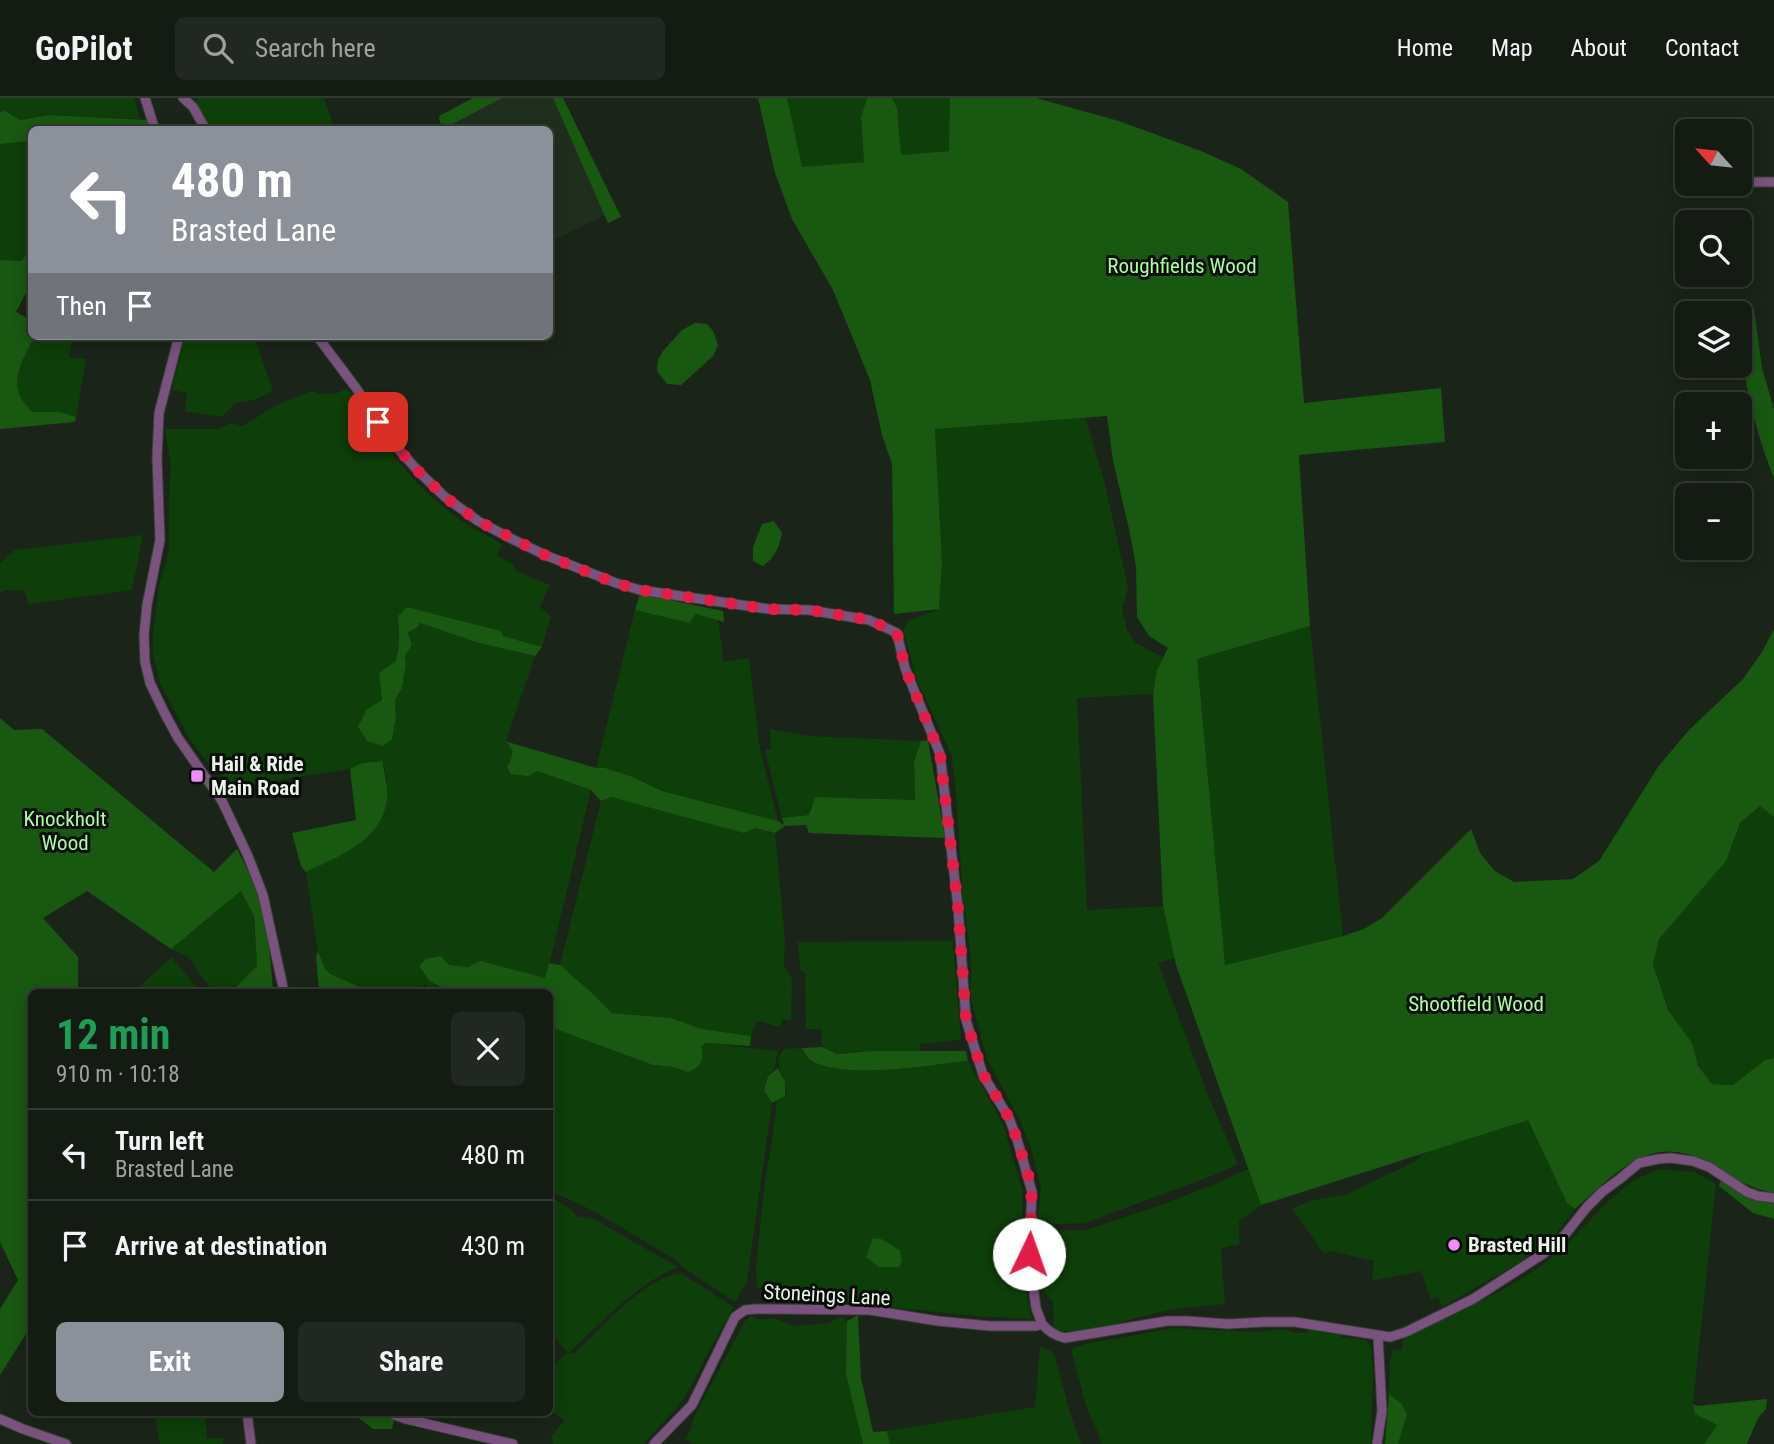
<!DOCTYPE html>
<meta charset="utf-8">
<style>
:root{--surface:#141b13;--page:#212821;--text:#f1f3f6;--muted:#9da1a0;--line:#333933;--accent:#8c9099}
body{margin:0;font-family:"Roboto Condensed",sans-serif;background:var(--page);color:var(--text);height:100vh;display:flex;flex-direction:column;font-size:26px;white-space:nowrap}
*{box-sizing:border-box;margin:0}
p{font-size:23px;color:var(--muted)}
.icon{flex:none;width:38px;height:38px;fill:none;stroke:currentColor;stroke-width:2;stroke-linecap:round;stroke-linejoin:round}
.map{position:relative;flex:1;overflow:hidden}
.side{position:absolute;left:28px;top:891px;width:525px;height:427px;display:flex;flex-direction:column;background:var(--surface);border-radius:10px;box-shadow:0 4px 18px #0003,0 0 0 2px var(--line)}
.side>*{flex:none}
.top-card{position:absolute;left:28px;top:28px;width:525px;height:214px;border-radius:10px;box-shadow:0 4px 18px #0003,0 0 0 2px var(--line);background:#8c9099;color:#fff;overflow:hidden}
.needle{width:46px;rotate:297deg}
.fabs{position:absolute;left:1675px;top:21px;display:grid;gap:14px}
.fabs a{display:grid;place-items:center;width:77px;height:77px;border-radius:10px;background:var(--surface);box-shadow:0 4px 18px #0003,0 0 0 2px var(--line);font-size:35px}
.pin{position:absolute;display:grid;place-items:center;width:60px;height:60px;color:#fff;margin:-30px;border-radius:14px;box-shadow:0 4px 10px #0006}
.me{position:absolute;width:77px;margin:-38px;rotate:3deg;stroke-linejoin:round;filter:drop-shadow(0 0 5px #0008)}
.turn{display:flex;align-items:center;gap:24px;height:147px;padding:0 28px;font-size:32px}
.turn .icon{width:91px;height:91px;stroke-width:2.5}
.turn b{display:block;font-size:49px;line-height:60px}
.then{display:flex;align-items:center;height:66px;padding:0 28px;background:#0003;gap:14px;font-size:26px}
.round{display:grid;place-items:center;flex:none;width:74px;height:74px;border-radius:10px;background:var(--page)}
.headline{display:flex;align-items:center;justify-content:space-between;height:119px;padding:0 28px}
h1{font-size:42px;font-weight:700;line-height:52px;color:#1e9e55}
.button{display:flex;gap:14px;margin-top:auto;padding:14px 28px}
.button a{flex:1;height:80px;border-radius:10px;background:var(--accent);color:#fff;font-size:28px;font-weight:700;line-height:80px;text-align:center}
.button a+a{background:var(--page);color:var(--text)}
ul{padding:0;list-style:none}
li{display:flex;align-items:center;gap:21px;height:91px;padding:0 28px;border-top:2px solid var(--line)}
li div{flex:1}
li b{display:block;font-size:26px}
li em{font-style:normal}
header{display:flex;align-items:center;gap:42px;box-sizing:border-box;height:98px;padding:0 35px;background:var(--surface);border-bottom:2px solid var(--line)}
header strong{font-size:33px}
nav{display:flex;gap:38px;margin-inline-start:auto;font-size:24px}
.search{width:490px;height:63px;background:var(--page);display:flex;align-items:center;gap:18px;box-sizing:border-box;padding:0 24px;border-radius:10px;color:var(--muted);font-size:26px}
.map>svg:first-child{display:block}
.built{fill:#202e1e}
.green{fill:#0e3e09}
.forest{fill:#185811}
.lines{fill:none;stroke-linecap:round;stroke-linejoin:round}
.minor-casing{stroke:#384136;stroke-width:11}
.minor{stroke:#79527d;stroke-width:9}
.route{stroke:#e11d48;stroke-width:12;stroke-dasharray:0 21.6}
.poi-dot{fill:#ee8cf9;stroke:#080c07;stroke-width:2.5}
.labels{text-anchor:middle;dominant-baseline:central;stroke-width:6;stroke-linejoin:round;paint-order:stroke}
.park-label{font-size:21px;fill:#a9fe9f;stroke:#080c07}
.poi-label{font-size:21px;font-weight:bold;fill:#ebf2ea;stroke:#080c07;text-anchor:start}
.street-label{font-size:21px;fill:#ebf2ea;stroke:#080c07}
</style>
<header>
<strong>GoPilot</strong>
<div class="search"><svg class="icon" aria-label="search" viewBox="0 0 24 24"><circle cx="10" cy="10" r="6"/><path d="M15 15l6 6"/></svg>Search here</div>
<nav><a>Home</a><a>Map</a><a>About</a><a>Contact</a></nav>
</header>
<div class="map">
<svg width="1774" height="1346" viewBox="0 0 1774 1346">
<rect width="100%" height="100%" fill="#1b2419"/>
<!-- built -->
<path class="built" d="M502,0h51l52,117 -55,27v-112h-120l10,-7 9,3z"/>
<!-- green -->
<g class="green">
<path d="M0,0h134l6,21 -90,-4 -30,5 -15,-10 -5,3z"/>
<path d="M197,0h127l11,31h-125l-14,-24z"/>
<path d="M787,0h80l-6,19 3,45 -63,6z"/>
<path d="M892,0h58v53l-50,4 -3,-47z"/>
<path d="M31,43v110l-10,10 -21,-1v-116z"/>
<path d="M35,238h38l-4,21 17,2 -10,58 -16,-5h-27c-28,-24 -14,-49 2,-76z"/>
<path d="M254,238l19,55 -19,9 -19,3 -13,14 -37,-6 2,-18 -15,-3 13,-53z"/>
<path d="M346,291c18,11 24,37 37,53 21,27 44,54 72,74 14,11 32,19 47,28l-5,11 16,9 4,7 33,14 -10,22 11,9 -9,31 -39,-11 -2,-5 -94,-24 -10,18 2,18 -3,18 -17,12 3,27 -15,9 29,7 -1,-16 7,-12 4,-25 -1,-7 7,-11 -4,-14 10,-4 3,-4 58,20 56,13 -29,85 6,6 1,10 24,14 54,19 -45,188 -97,-13 -30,1 8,14 23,12h-24l-1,-9 -7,9h-47l-40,-16 -5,-6 -8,-18 -12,-80 42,-21 39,-69 -4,-21 -21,2 -12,6 -117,18 -26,-25 -18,-24 -29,-55 -7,-28v-21l6,-48 10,-35v-56l2,-29 -6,-37h54l11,-6 13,3 35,-22 34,-13c14,5 22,4 34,-2z"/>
<path d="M1085,319l19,63 24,108 -6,21 5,21 9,13 27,14 -6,13 -4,24 -76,4 10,212 76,-4 12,52 -17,5 52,137 28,64 -21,10 -132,49 -48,2 4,-36 -10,-41 -11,-27 -33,-62 -16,-60v-42l-8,-57 -8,-120 -4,-26 -35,-76 -13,-48 5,-9 31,-12 3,-47 -7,-133z"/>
<path d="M143,437l-11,55 -103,14 -5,-14h-18l-6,3v-30l15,-13z"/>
<path d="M635,512l54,13 7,-9 22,6 6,42c9,-1 16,-4 25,-3l11,90 18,72 -116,-30 -29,-14 -37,-9z"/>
<path d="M1310,528l33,310 -119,29 -27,-306z"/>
<path d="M770,631l39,7 112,5 -7,21 1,39 -100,-4 -6,18 -27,3 -17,-68h6z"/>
<path d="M611,699l164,36 10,107 -1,26 8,13 -1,41 -8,-1 -3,8 -23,-6 -6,15 -49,-7 -31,-11 -59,-5 -21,-21 -31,-27 41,-164z"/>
<path d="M1760,708l14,11v241l-9,2 -32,25 -21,-1 -14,-18 -6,-23 -24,-33 -15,-46 6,-25 67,-78 14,-38z"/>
<path d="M241,793l12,23 4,52 -26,26h-18l-25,-35 -17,-8z"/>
<path d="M953,843l8,99 -41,4v7l-68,1 -15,2 -15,-7 -1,-18h-15l-1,-56 -5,-3 -2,-28z"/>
<path d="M172,860l29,34h-68l37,-33z"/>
<path d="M550,929l103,38 20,2 15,5 13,-27 5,-2 72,8 -4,19 -6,6 -4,15 8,12 -25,178 -12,21 -53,-35 -6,-7 -82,-49 -44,-20z"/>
<path d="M802,950c3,5 5,10 10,13 33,19 117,4 156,0l35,63 20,68 -2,53 4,40 7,34 -57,-3 -155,-16 -18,-11 -22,2 -23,-4 -1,-19 9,-88 7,-39 5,-40 8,-5c0,-4 1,-8 0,-12 -3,-16 -13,-19 -1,-35z"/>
<path d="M1528,1022l39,83 8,6 -22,29 -33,24 -78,45 -4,-10 -7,3 -10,-29 -49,10 2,-20 -43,-10 -7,3 -32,-46 22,-8 31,-5 69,-33 11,-9z"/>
<path d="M1248,1071l13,36 -22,16v23l-18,4 4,56c-20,2 -40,3 -60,7 -28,5 -86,28 -111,18l-1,-27 -11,-13 2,-22 -6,-36 48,-1 78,-26 51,-20z"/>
<path d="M1658,1071l37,3 21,12 -23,220 2,10 22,11 -13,19h-306l9,-30 -5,-10 -13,-10 1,-35 3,-10 9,2 1,-12c47,-23 96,-44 139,-74 33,-24 55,-57 87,-81 9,-7 20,-10 29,-15z"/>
<path d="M550,1099l21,12 5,7 18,3 84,48c-32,13 -56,36 -81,59 -9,9 -20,18 -28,27h6c26,-25 70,-76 106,-80l53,34 -31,55 -15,30 -12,17 -33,35h-90l-1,-9 13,-15 -15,-9c-1,-26 -6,-42 18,-58l-18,-21z"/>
<path d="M751,1218l9,4 13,-2 22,8 32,-3 15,-6 5,4v53l16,70h-170l-8,-6 4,-5 6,-18 50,-94z"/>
<path d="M1309,1229l33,5 -1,5 25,3 5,8 2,22 -2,74h-270l-2,-9 -13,-29 -15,-57 14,-5 88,-16 83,4 26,-3 16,4h10z"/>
<path d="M1040,1249l11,4 4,6 15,56 11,31h-191l-3,-13 148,-24z"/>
<path d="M154,1314h51l2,27 16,-1v6h-63z"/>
</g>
<!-- forest -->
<g class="forest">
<path d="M473,0h29l-53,28 -9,-3 -1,-7z"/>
<path d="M553,0h10l58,119 -13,6z"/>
<path d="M758,0h29l15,69 62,-5 -3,-45 6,-19h25l5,10 4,47 48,-4 1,-53h86l83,23 82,30 40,18 47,33 16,201 137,-15 4,54 -146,13 11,171 -113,33 28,306 118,-29 21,-7 18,-11 89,-89 9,24 15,18 19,11 59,-3 26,-18 59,-94 31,-37 54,-51 19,-27 12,-23v188l-14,-11 -20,17 -14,38 -67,78 -6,25 15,46 24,33 6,23 14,18 21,1 32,-25 9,-2v135c-24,-4 -43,-17 -64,-29 -58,-34 -93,8 -135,45l-8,-6 -39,-83 -267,85 -85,-240 -13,-59 -10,-212 4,-24 11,-22 -19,-12 -12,-19 -1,-51 -7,-37 -16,-68 -6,-45 -172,13 7,133 -3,47 -45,5 -2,-150 -10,-29 -12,-55 -37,-90 -41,-71 -17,-46z"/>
<path d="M4,12l16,10 30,-5 97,5 3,9 -118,1 -1,11 -31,3v-31z"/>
<path d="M31,152v33l-15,29 15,8 1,16h3c-15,27 -30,52 -2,76h27l16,5 -1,5 -75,7v-169l21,1z"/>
<path d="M1754,211l8,59 12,41v69c-21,-53 -34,-108 -34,-165h-5v-3z"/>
<path d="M695,225l12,1 6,7 5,14 -5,11 -32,29 -14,-1 -10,-13 1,-11 5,-9 19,-21z"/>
<path d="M774,423l8,12c-3,15 -7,24 -19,33l-10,-5v-14l9,-23z"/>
<path d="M640,496l83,17 1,11 -28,-8 -7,9 -54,-13z"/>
<path d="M407,509l94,24 2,5 39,11 -7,9 -56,-13 -59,-20 -2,4 -10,5 4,13 -7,11 1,7 -4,25 -7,12 1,16 -4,23 -9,7 -16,-5 -9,-14 9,-18 15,-9 -3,-27 17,-12 3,-18 -1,-27z"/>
<path d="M0,620l14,12 28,-1 172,143 23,-23c9,16 16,33 22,51 9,29 12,62 14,92h-42l26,-26 -3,-50 -13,-25 -70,58 -84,-58 -44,27 35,39v35h-46l-1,334 -31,49v-66l18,-29 -18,-38z"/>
<path d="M928,642l17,98 -136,-5 -3,-8 -21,1 -10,7 -20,-5 -11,5 -133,-36 -10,4 -10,-11 -54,-19 -9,5 -17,-2 -4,-7c6,-12 9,-16 -2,-26l91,27h9l28,9 29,14 116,30 6,4 -2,-7 27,-3 6,-18 100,3 -1,-38 7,-21z"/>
<path d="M383,663c0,12 6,25 4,38 -5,42 -48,57 -81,73l-5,-6 -9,-33 64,-13 -6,-51 12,-6z"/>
<path d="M318,854l8,18 4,4 41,18h-52l-3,-36z"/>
<path d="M441,858l8,9 19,2 12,-6 65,17 4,-15 11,2 31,27 21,21 59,5 31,11 49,7 -1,10 -44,-3 -5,3c3,15 2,19 -13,26l-15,-5 -20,-2 -103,-38v-35h-99l-22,-11 -10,-15 7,-7z"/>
<path d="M822,949l15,7 37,-3h92l2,10c-39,4 -123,19 -156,0 -5,-3 -7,-8 -10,-13z"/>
<path d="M778,970l7,14v14l-13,7 -8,-12 4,-15z"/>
<path d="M1721,1081c17,11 32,24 53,23v17l-21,-6 -34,-27z"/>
<path d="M873,1140l8,1 19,11 2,10 -3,7h-20l-13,-10z"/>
<path d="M858,1217l3,63 12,54 14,-1 3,13h-27l-17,-70 1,-53z"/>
<path d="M1389,1296l13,10 5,10 -9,30h-13z"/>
<path d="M1767,1301l-1,10 -8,9 -11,26h-43l13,-19 -22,-11 -2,-10 5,2z"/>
<path d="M351,1314h22l21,8 -2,9h-19z"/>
</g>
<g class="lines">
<!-- minor casing -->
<g class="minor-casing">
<g id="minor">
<path d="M145,0l10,32"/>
<path d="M183,0l10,9 13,23"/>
<path d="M1740,84h34"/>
<path d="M179,238l-20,77 -2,45 3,82 -13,65 -3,30 1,27 5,21 14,29 14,26 44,63 26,55 15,39 21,97"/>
<path d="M317,238l39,52 37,55 26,29 26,25 33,24 32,17 35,17 71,28 24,7 128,19 41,1 60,10 28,13 8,35 35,86 18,153 8,113 17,55 26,43 8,21 15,53 -3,62 7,54 6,16"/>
<path d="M247,1314l4,32"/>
<path d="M386,1314l20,7 107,25"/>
<path d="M0,1321l23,10 43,15"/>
<path d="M654,1346l38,-39 43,-88 10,-7 11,-1 114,1 68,11 52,5h46l6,-2c7,8 13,12 23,14l102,-17h20l41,3 37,-2h30l95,15 16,-5 67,-33 70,-45 20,-17 24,-30 15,-15 19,-14 18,-15 19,-4 13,-1 22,3 16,6 38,25 11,4 16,2"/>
<path d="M1377,1346l5,-33 -4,-75"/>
</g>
</g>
<!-- minor -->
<use href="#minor" class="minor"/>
</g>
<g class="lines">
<!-- route -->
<path class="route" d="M378,324l15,21 26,29 26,25 33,24 67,34 70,28 25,7 128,19 42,1 60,10 27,13 8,35 35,86 18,153 8,113 17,54 26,44 8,21 13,42 2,23 -3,50"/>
</g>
<!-- markers -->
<g class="poi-dot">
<rect x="190" y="671" width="14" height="14" rx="3.5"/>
<circle cx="1454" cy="1147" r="7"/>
</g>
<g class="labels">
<!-- park labels -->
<g class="park-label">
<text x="1182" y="168">Roughfields Wood</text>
<text x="65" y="721">Knockholt<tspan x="65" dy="24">Wood</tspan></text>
<text x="1476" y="906">Shootfield Wood</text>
</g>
<!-- poi labels -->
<g class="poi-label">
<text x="211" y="666">Hail &amp; Ride<tspan x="211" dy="24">Main Road</tspan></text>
<text x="1468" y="1147">Brasted Hill</text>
</g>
<!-- street labels -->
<g class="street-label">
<text transform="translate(827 1197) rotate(3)">Stoneings Lane</text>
</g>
</g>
</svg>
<div class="fabs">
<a><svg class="needle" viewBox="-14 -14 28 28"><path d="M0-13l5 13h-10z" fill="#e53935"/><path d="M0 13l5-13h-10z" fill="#9da1a0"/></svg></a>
<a><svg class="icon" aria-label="search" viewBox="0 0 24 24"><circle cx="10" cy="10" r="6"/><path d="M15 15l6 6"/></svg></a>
<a><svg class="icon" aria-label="layers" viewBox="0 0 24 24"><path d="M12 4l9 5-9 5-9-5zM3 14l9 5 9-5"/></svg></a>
<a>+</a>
<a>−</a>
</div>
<div class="pin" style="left:378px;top:324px;background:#d93025"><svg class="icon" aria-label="arrive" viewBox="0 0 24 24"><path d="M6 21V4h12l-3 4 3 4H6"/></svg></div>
<svg class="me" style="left:1029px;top:1156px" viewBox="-20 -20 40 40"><circle r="19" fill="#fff"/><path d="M0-13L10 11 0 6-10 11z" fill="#e11d48"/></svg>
<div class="top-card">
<div class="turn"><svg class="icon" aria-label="left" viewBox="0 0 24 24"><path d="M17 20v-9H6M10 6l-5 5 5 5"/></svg><div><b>480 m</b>Brasted Lane</div></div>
<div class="then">Then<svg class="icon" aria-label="arrive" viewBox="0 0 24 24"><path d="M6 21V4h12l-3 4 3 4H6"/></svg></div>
</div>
<section class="side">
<div class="headline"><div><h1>12 min</h1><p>910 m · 10:18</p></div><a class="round"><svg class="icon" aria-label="close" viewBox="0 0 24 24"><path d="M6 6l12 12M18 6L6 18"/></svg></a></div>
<ul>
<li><svg class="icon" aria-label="left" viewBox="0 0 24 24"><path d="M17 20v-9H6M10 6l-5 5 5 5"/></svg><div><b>Turn left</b><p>Brasted Lane</p></div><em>480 m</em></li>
<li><svg class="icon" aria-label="arrive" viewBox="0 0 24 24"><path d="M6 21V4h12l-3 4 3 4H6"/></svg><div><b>Arrive at destination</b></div><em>430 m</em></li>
</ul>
<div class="button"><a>Exit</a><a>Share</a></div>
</section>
</div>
